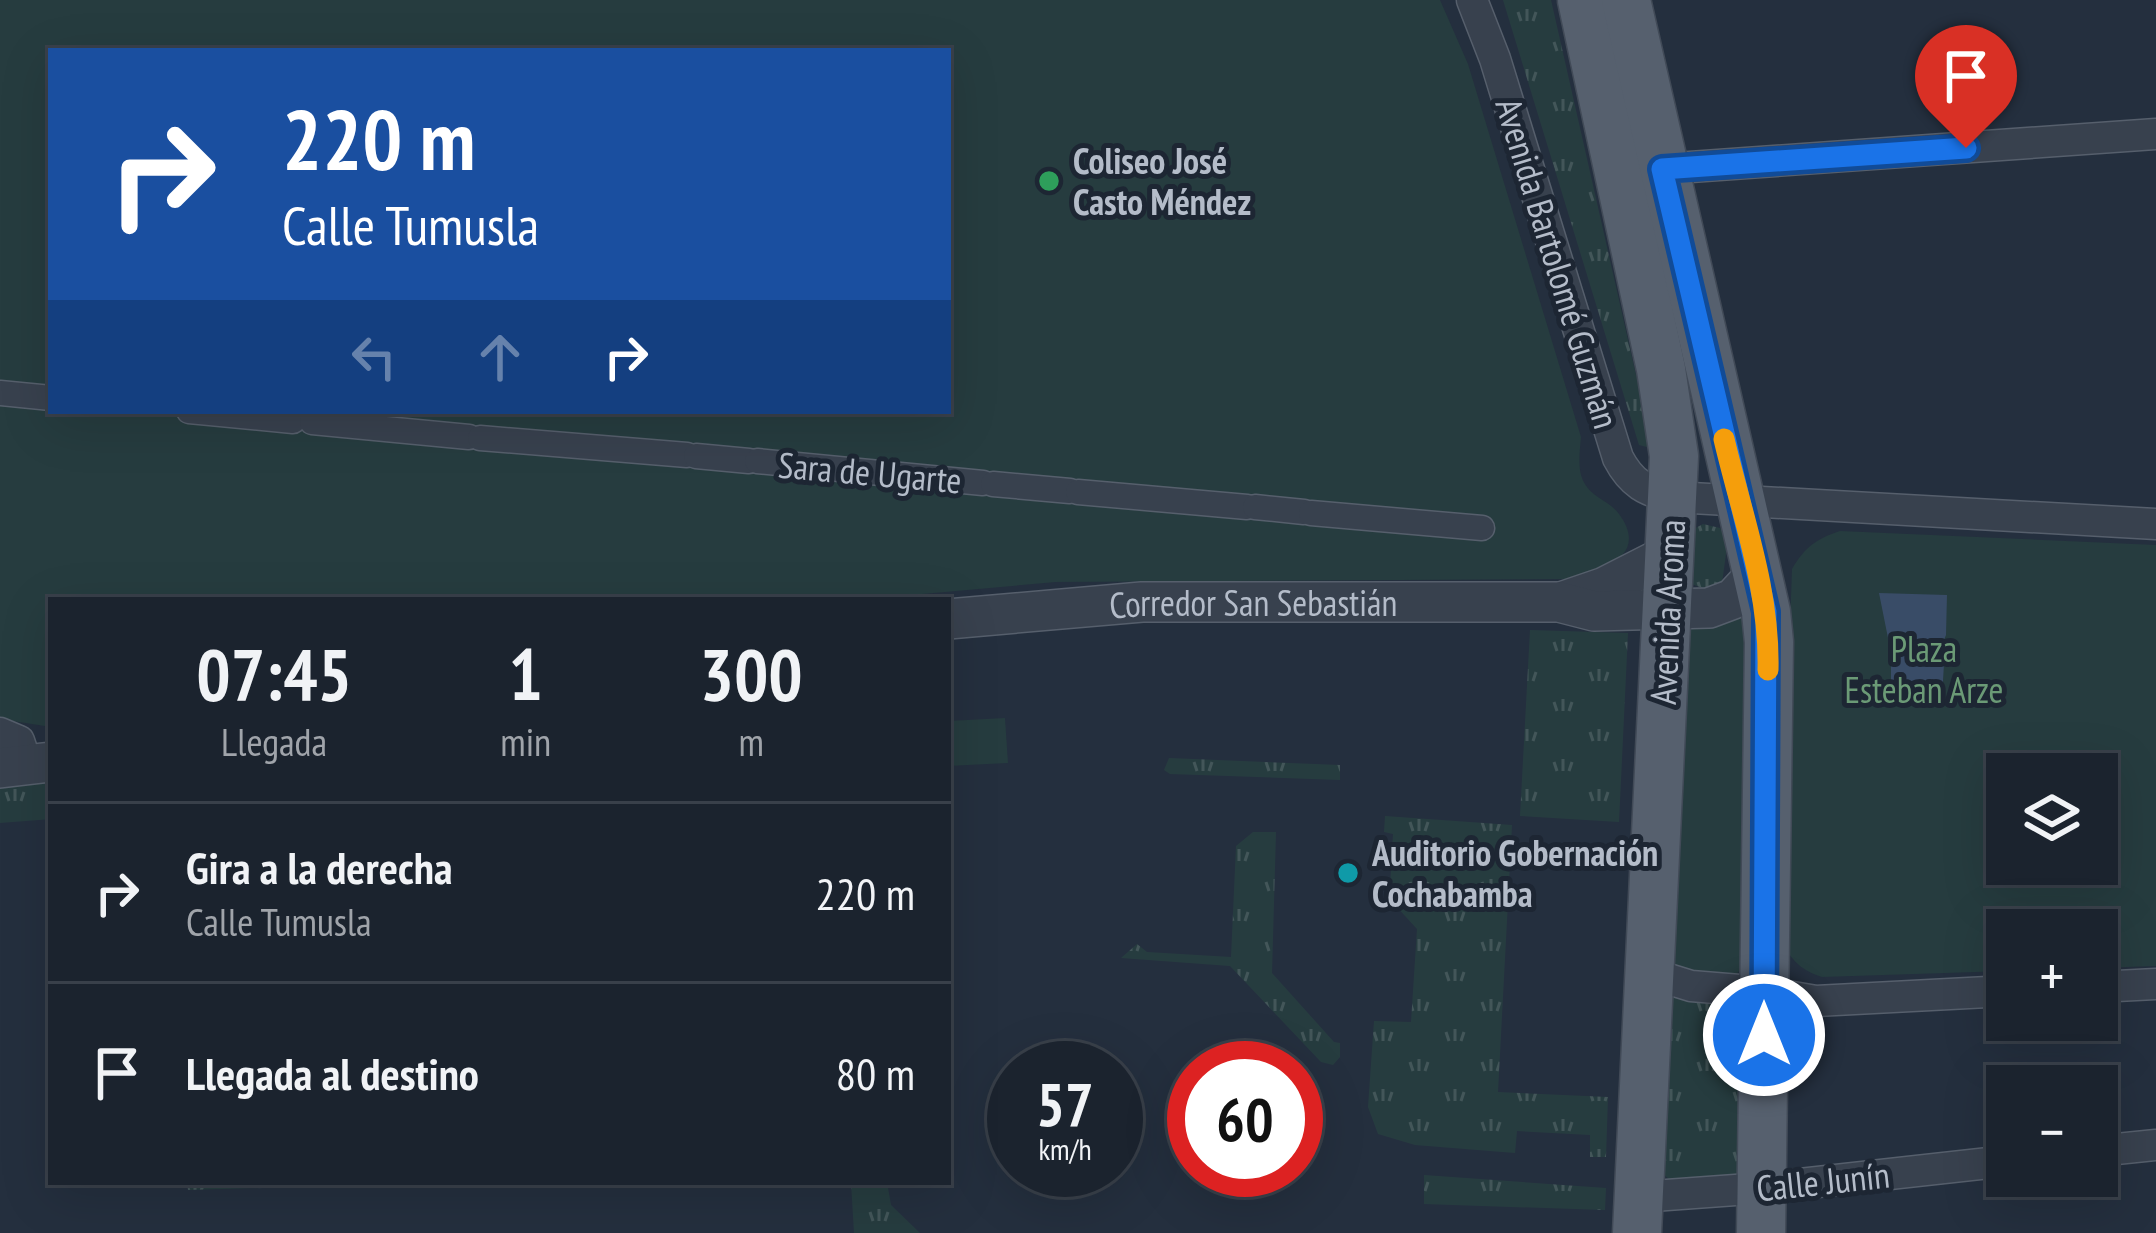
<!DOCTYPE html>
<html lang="es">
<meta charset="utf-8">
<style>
:root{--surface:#1b232e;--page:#282f3a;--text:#f1f3f6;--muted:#a0a4aa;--line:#39404a}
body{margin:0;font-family:"PT Sans Narrow",sans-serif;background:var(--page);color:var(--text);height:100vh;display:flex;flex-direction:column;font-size:45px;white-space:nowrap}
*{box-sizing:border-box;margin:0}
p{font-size:39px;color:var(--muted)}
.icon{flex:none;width:66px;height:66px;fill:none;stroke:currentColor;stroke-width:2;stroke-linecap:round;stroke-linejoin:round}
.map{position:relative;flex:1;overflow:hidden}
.panel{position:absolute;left:48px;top:597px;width:903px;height:588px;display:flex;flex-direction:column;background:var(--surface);border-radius:0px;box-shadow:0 12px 48px #0002,0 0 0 3px var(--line)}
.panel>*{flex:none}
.top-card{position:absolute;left:48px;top:48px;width:903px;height:366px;border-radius:0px;box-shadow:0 12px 48px #0002,0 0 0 3px var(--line);background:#1a4fa0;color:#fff;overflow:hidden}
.controls{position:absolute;left:1986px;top:753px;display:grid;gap:24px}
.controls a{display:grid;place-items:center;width:132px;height:132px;border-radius:0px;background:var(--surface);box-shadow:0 12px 48px #0002,0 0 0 3px var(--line);font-size:60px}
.speed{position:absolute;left:987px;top:1041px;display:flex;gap:24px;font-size:60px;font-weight:700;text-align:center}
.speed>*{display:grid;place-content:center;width:156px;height:156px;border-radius:50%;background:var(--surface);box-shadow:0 12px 48px #0002,0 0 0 3px var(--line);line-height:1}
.speed small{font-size:30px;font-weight:400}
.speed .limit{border:18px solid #d22;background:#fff;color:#111}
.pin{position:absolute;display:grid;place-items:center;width:102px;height:102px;color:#fff;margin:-123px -51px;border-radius:50% 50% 50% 0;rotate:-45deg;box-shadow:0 0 12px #0007}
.pin .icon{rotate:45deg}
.me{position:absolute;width:132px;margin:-66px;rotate:0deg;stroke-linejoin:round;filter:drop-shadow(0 0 9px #0008)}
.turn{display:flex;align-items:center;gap:42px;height:252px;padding:0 36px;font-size:54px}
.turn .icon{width:156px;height:156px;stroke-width:2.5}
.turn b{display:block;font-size:84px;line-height:102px}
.lanes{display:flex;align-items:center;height:114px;padding:0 36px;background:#0003;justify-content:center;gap:60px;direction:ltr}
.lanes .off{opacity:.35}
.eta{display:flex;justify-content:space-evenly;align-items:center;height:204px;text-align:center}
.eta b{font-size:72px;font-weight:700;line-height:84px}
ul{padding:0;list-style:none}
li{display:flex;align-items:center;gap:36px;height:180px;padding:0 36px;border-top:3px solid var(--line)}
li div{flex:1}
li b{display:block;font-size:45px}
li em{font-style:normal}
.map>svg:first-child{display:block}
.grass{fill:url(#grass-tufts)}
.green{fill:#263c3f;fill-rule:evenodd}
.water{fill:#394c67}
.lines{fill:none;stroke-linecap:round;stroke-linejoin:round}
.pedestrian-casing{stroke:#565f6c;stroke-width:27}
.minor-casing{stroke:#565f6c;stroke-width:33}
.tertiary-casing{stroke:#565f6c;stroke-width:42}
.primary-casing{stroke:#414a57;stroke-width:51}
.pedestrian{stroke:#38414e;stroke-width:24}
.minor{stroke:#38414e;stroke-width:30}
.tertiary{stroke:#38414e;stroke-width:39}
.primary{stroke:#56606e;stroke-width:48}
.route-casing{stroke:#114b97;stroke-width:30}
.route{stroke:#1a73e8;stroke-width:21}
.slow{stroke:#f59e0b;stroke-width:21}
.leisure-dot{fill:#2e9e5b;stroke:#1d2633;stroke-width:4.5}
.culture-dot{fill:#0f9aa8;stroke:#1d2633;stroke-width:4.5}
.labels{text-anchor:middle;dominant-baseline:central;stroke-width:10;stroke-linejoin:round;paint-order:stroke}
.poi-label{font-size:36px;font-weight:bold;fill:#b4bcc9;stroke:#1d2633;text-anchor:start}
.street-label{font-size:36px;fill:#b4bcc9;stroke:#1d2633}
.park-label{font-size:36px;fill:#6b9a76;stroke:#1d2633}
</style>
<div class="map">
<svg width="2156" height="1233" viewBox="0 0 2156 1233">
<defs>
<pattern id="grass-tufts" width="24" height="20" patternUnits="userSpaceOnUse" patternTransform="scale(3)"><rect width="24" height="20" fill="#263c3f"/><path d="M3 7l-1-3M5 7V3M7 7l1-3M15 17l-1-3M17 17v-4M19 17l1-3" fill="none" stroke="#435659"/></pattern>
</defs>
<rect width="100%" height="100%" fill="#242f3e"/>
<!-- grass -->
<g class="grass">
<path d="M1503,0h48l97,428 -1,19 -8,-2z"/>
<path d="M1703,524l17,4 8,11 -6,44 -17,6 -16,-6 3,-53z"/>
<path d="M1530,630l98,3 -9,189 -99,-6z"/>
<path d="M1169,758l171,7v15l-170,-6 -6,-4z"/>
<path d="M51,782v37l-51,4v-35z"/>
<path d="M1385,816l127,9 -14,267 110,5 -2,60h-16v-22l-73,-4 -2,22 -100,-8 -37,-11 -10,-27 6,-86 37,1 6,-93 -22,-24 -6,-1 4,-70 -9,-2z"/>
<path d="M1253,832h23l-4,141 62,69 6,1v14l-7,8 -12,-3 -91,-96 -109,-8 16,-14 10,8 84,5 5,-111z"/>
<path d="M1668,993l66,9 7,5 -3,168 -5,4 -63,1 -7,-6z"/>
<path d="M1424,1175l182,13 -1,22 -181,-6z"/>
<path d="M187,1182h286l-285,8z"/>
<path d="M851,1182h36l4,23 29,28h-66z"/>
</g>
<!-- green -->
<g class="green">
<path d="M0,0h1440l28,64 113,373c-1,12 -3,26 0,38 7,23 26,23 38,39 32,43 -21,58 -50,65l-513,3 -201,18h-804v127l-51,-8zM51,51h897v360h-897z"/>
<path d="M1840,531l316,14v421l-59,2v-38h-90v41l-185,6c-24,-8 -31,-18 -43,-40l13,-368c13,-22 24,-30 48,-38zM2007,774h90v90h-90z"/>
<path d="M1743,611l9,37 -12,322 -4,5h-45l-20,-13 13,-338z"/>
<path d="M1005,718l3,45 -60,3v-45z"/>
</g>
<!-- water -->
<path class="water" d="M1879,593l68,2 -1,40 -7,17 5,12 -2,33 -51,-1v-43z"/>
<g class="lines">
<!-- pedestrian casing -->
<g class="pedestrian-casing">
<g id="pedestrian">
<path d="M0,393l51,5"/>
<path d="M189,411l104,10"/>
<path d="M312,422l157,15"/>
<path d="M480,438l207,17"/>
<path d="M696,456l53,5"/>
<path d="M757,461l226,22"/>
<path d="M993,484l77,7"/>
<path d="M1078,492l169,15"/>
<path d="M1255,507l49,5"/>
<path d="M1311,513l171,15"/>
</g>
</g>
<!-- minor casing -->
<g class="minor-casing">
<g id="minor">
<path d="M1472,0l23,59 123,399c13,25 28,34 56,39l482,27"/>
<path d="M1662,169l494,-35"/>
<path d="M0,733l19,8 8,24"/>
<path d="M1649,973l42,13 73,6 52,9 191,-10"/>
<path d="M2097,987l59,-3"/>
<path d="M2097,1151l59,-6"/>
<path d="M1639,1197l124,-9 244,-27"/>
</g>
</g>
<!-- tertiary casing -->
<g class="tertiary-casing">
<g id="tertiary">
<path d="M1564,601l41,-14 65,-33"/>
<path id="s1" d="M948,619l194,-17h417l35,9 115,-3 24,-9 26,-28"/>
<path d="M0,768l51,-6"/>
</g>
</g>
<!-- primary casing -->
<g class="primary-casing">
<g id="primary">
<path d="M1582,0l79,369 13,87 -37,777"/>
<path d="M1626,0l140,612 3,30 -8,591"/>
</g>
</g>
<!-- pedestrian -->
<use href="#pedestrian" class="pedestrian"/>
<!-- minor -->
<use href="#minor" class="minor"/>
<!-- tertiary -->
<use href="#tertiary" class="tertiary"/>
<!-- primary -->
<use href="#primary" class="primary"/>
</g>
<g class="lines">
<!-- route casing -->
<g class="route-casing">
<path id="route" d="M1764,1035l2,-423 -104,-443 304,-21"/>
</g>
<!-- route -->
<use href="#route" class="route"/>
<!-- slow -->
<path class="slow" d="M1724,439c18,77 46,151 44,231"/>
</g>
<!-- markers -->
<circle class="leisure-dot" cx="1049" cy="181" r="12"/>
<circle class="culture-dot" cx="1348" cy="873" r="12"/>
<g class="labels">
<!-- poi labels -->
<g class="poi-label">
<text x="1073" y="160">Coliseo José<tspan x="1073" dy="41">Casto Méndez</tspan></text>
<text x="1372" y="852">Auditorio Gobernación<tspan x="1372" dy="41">Cochabamba</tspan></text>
</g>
<!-- street labels -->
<g class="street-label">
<text transform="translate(1558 263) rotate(73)">Avenida Bartolomé Guzmán</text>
<text transform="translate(870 472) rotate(5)">Sara de Ugarte</text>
<text stroke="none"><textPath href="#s1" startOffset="306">Corredor San Sebastián</textPath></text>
<text transform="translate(1667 612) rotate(-87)">Avenida Aroma</text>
<text transform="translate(1823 1181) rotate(-6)">Calle Junín</text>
</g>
<!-- park labels -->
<g class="park-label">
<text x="1924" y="648">Plaza<tspan x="1924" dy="41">Esteban Arze</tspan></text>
</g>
</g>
</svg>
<div class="controls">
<a><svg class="icon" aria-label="layers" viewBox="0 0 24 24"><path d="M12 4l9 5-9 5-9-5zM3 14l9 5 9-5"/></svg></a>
<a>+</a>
<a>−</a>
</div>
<div class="speed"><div>57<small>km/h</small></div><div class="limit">60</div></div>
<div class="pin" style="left:1966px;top:148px;background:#d93025"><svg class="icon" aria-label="arrive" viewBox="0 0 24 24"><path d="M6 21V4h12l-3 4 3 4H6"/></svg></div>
<svg class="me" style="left:1764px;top:1035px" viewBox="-20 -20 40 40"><circle r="17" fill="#1a73e8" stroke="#fff" stroke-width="3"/><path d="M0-11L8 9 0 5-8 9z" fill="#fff"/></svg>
<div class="top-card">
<div class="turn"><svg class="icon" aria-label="right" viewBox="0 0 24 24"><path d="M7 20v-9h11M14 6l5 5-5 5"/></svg><div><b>220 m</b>Calle Tumusla</div></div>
<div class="lanes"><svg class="icon off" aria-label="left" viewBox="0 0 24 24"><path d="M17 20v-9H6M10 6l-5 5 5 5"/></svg><svg class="icon off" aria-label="ahead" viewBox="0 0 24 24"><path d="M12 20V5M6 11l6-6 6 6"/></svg><svg class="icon" aria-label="right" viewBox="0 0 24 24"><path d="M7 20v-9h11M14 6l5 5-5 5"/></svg></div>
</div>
<section class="panel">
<div class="eta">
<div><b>07:45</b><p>Llegada</p></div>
<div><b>1</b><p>min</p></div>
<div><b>300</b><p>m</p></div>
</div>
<ul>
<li><svg class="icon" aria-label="right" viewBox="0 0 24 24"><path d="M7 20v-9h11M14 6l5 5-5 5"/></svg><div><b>Gira a la derecha</b><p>Calle Tumusla</p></div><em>220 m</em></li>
<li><svg class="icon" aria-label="arrive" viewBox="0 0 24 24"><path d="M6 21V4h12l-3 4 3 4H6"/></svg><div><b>Llegada al destino</b></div><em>80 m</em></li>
</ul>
</section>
</div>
